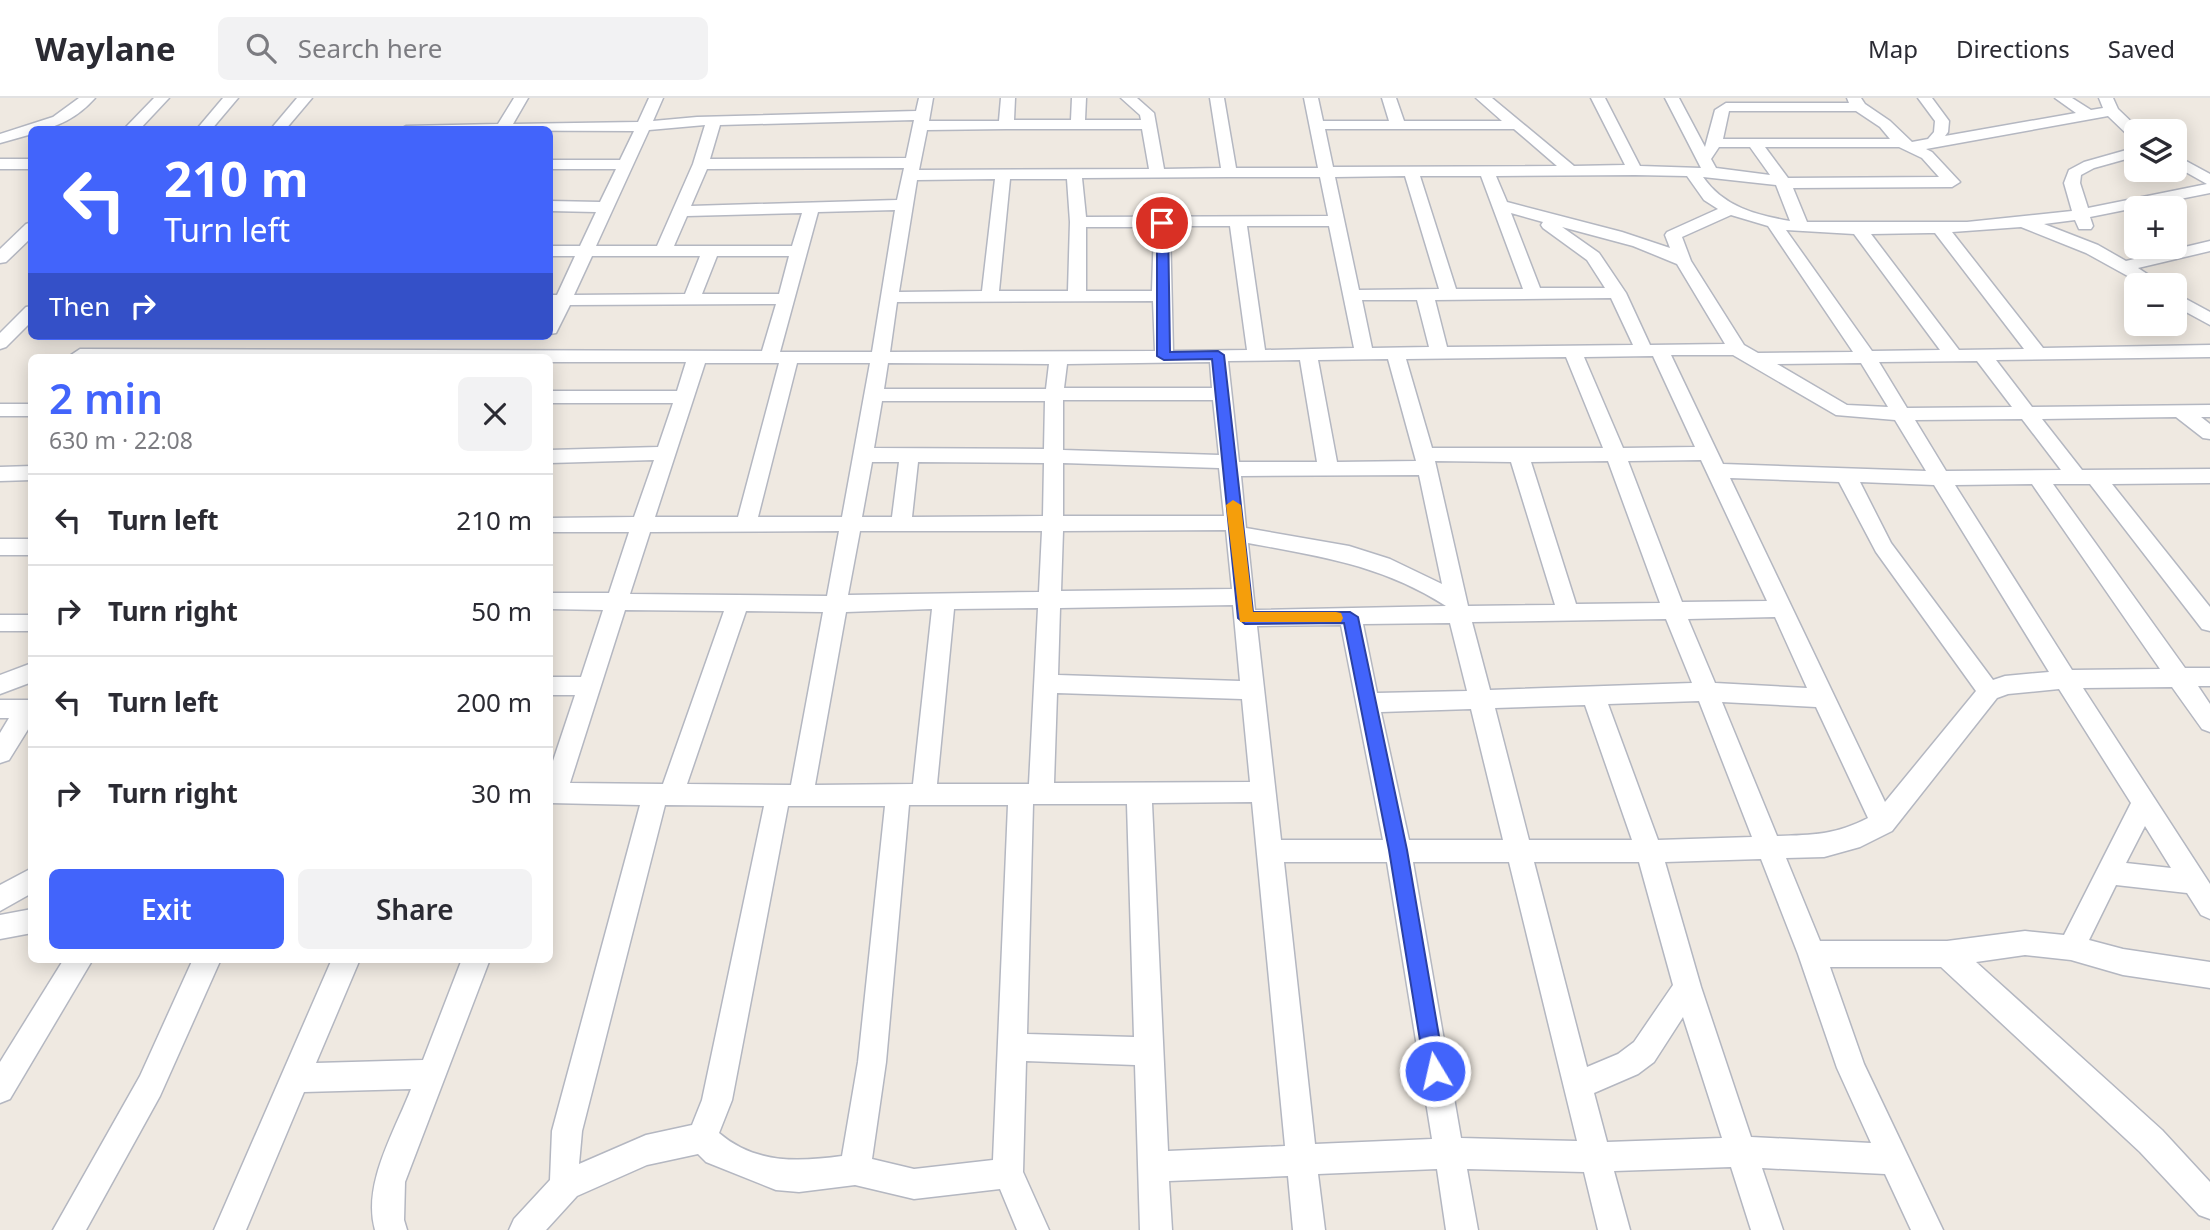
<!DOCTYPE html>
<meta charset="utf-8">
<style>
:root{--surface:#fff;--page:#f2f2f3;--text:#2b2b33;--muted:#7c7c81;--line:#e1e1e2;--accent:#4264fb}
body{margin:0;font-family:"Noto Sans",sans-serif;background:var(--page);color:var(--text);height:100vh;display:flex;flex-direction:column;font-size:26px;white-space:nowrap}
*{box-sizing:border-box;margin:0}
p{font-size:23px;color:var(--muted)}
.icon{flex:none;width:38px;height:38px;fill:none;stroke:currentColor;stroke-width:2;stroke-linecap:round;stroke-linejoin:round}
.map{position:relative;flex:1;overflow:hidden}
.details{position:absolute;left:28px;top:256px;width:525px;height:609px;display:flex;flex-direction:column;background:var(--surface);border-radius:10px;box-shadow:0 4px 18px #0003}
.details>*{flex:none}
.hud{position:absolute;left:28px;top:28px;width:525px;height:214px;border-radius:10px;box-shadow:0 4px 18px #0003;background:#4264fb;color:#fff;overflow:hidden}
.tools{position:absolute;left:2124px;top:21px;display:grid;gap:14px}
.tools a{display:grid;place-items:center;width:63px;height:63px;border-radius:10px;background:var(--surface);box-shadow:0 4px 18px #0003;font-size:35px}
.pin{position:absolute;display:grid;place-items:center;width:60px;height:60px;color:#fff;margin:-30px;border:4px solid #fff;border-radius:50%;box-shadow:0 2px 7px #0007}
.me{position:absolute;width:77px;margin:-38px;rotate:351deg;stroke-linejoin:round;filter:drop-shadow(0 0 5px #0008)}
.turn{display:flex;align-items:center;gap:24px;height:147px;padding:0 21px;font-size:32px}
.turn .icon{width:91px;height:91px;stroke-width:2.5}
.turn b{display:block;font-size:49px;line-height:60px}
.then{display:flex;align-items:center;height:66px;padding:0 21px;background:#0003;gap:14px;font-size:26px}
.round{display:grid;place-items:center;flex:none;width:74px;height:74px;border-radius:10px;background:var(--page)}
.head{display:flex;align-items:center;justify-content:space-between;height:119px;padding:0 21px}
h1{font-size:42px;font-weight:600;line-height:52px;color:var(--accent)}
.action{display:flex;gap:14px;margin-top:auto;padding:14px 21px}
.action a{flex:1;height:80px;border-radius:10px;background:var(--accent);color:#fff;font-size:28px;font-weight:600;line-height:80px;text-align:center}
.action a+a{background:var(--page);color:var(--text)}
ul{padding:0;list-style:none}
li{display:flex;align-items:center;gap:21px;height:91px;padding:0 21px;border-top:2px solid var(--line)}
li div{flex:1}
li b{display:block;font-size:26px}
li em{font-style:normal}
header{display:flex;align-items:center;gap:42px;box-sizing:border-box;height:98px;padding:0 35px;background:var(--surface);border-bottom:2px solid var(--line)}
header strong{font-size:33px}
nav{display:flex;gap:38px;margin-inline-start:auto;font-size:24px}
.search{width:490px;height:63px;background:var(--page);display:flex;align-items:center;gap:18px;box-sizing:border-box;padding:0 24px;border-radius:10px;color:var(--muted);font-size:26px}
.map>svg:first-child{display:block}
.lines{fill:none;stroke-linecap:round;stroke-linejoin:round}
.minor-casing{stroke:#b4b7c1;stroke-width:3}
.minor{fill:#fff;fill-rule:evenodd}
.route{fill:#4264fb;stroke:#2b41a3;stroke-width:2}
.slow{fill:#f59e0b}
</style>
<header>
<strong>Waylane</strong>
<div class="search"><svg class="icon" aria-label="search" viewBox="0 0 24 24"><circle cx="10" cy="10" r="6"/><path d="M15 15l6 6"/></svg>Search here</div>
<nav><a>Map</a><a>Directions</a><a>Saved</a></nav>
</header>
<div class="map">
<svg width="2210" height="1132" viewBox="0 0 2210 1132">
<rect width="100%" height="100%" fill="#efe9e1"/>
<g class="lines">
<!-- minor casing -->
<g class="minor-casing">
<g id="minor">
<path d="M79,0h16c-16,18 -39,32 -63,32v4l-32,9v-9l53,-17z"/>
<path d="M154,0h15l-30,32h-16z"/>
<path d="M223,0h15l-27,32h-15z"/>
<path d="M297,0h15l-27,32h-15z"/>
<path d="M514,0h14l-15,26 125,-2 11,-24h14l-10,23 44,-4 219,-6 3,-13h14l-4,23h70l2,-23h14l-1,22h57l1,-22h14l-1,22h56l-1,-5 -19,-17h16l17,15 10,56 57,-1 -11,-70h14l12,70h82l-14,-70h14l5,23h66l-7,-23h14l8,23h98l-26,-23h16l82,68 51,-1 -34,-67h14l35,68 61,2 -36,-70h14l26,49 10,-37 11,-7h123l-2,-5h14l4,6 25,17 22,21 16,-3 6,-7 1,-11 -17,-23h14l17,23 -1,11 -3,4 131,-23 -21,-15h17l19,12 12,-2 -4,-10h14l5,11 23,22h-4v9l-5,-1 -24,-23 -182,33 6,3 28,30 -8,5 -159,1 14,34h160l105,-11 -8,-28 5,-13 15,-8 53,-15v9l-43,12 -13,7 -1,8 8,25 119,-24 -32,-18v-11l35,19v19l-120,24 3,9 -2,3h-12l-4,-9 -31,4 54,21 28,16 84,-20v10l-72,17 26,17h-20l-58,-32 -65,-26 -69,5 91,116 167,-3v12l-214,3 36,47 178,-2v12h-9l9,7v15l-7,-1 -27,-21 -134,2 40,51 128,-1v14l-98,1 98,123v24l-8,-2 -112,-145h-37l132,184h25v18h-12l12,18v28l-8,-3 -30,-42 -89,1 127,196v35l-9,-4 -14,-22 -71,-8 -27,55 34,9 87,13v26l-87,-13 -52,-15 -46,-5 -49,7 186,168 48,52v37l-11,-4 -59,-63 -199,-185h-111l34,97 79,166h-32l-26,-56 -123,-6 21,62h-32l-20,-63 -117,4 16,59h-32l-14,-58 -117,-3 11,61h-32l-9,-61 -119,5 7,56h-32l-5,-54 -119,5 3,49h-32l-5,-165 -109,-4 -3,111 26,58h-32l-17,-41 -86,10 -59,-14 -56,7 -23,-2 -70,-28 -8,-8 -51,11 -70,31 -31,34h-37l5,-11 36,-39 2,-49 88,-326 -90,-2v-33l25,-75h-25v-18h31l22,-67 -53,-1v-16h59l20,-61h-79v-14l84,-1 20,-57 -104,3v-13l108,-3 15,-44h-123v-12h127l9,-29h-136v-5l-479,-2 9,-6 682,2 14,-47 -206,1 -14,28 -6,1v-23l2,-6h-2v-10h7l18,-39h-25v-10h30l16,-34 -46,-1v-10l50,1 16,-33h-66v-9h70l14,-29 -235,-1 7,-4 92,-2zM1856,13l24,16 10,12h-167l6,-28zM914,22l-8,38 -196,1 10,-34zM705,27l-12,39 -36,82h-61l53,-116zM1006,31h136l7,40 -230,1 8,-40zM1325,31h189l43,37 -224,1zM1719,49h31l20,28 -54,-7 -5,-9zM1765,49h134l23,11 17,19 -151,1zM904,70l-7,32 -206,6 16,-37zM1635,77l52,1 17,24 14,9 -51,23 -2,3 5,13 -48,-16 -115,-30 -11,-26zM1405,78l34,113 -80,1 -24,-113zM1420,78h61l42,113h-67zM1228,79h92l8,39 -242,1 -4,-39zM1703,79l73,8 14,36c-34,-6 -66,-14 -87,-44zM995,81l-13,112 -83,1 18,-112zM1010,81h57l3,43 -2,69h-69zM895,112l-23,142h-92l38,-140zM802,115l-10,33h-118l13,-30zM1511,115l32,9 -2,3 2,3 44,32 18,28h-65zM1731,117l37,11 85,126 -95,1 -14,-8 -53,-84 -9,-24zM1170,128h60l17,124 -74,1zM1247,128h82l25,122 -89,2zM1086,129h68l-2,64h-66zM1562,129l71,19 44,18 48,80 -75,1 -24,-52 -27,-40zM1786,132l68,4 86,116 -68,1zM1929,135h6l89,116 -65,1 -88,-116zM592,158h108l-15,38 -111,1zM717,158h72l-10,38h-77zM1611,200l22,47 -186,2 -12,-47zM1362,202h55l12,47 -57,1zM1153,203l2,50 -265,1 7,-50zM1671,257h62l103,60 59,5 31,51 -203,-7zM1653,258l42,91 -72,1 -39,-91zM1566,259l37,91h-171l-26,-89zM1388,261l28,102 -79,1 -19,-102zM1300,262l17,102h-78l-11,-101zM1977,263l35,46 -105,1 -28,-46zM1210,264l2,26h-148l3,-24zM705,265h74l-41,154h-83zM797,265h73l-28,154h-84zM888,265l161,1 -3,25h-162zM1861,265l27,44 -41,-2 -70,-41zM1063,302h150l6,55 -156,-5zM882,303h163l-1,48 -170,-1zM2022,321l39,51 -115,1 -31,-51zM1701,362l66,141 -85,1 -54,-141zM1435,363l76,1 44,143 -87,1zM1608,363l52,142 -84,1 -45,-142zM872,364h27l-7,55h-30zM918,364l126,1 -1,53 -131,1zM1063,365l156,5 5,48h-161zM1419,377l23,109 -52,-25 -41,-13 -103,-18 -5,-52zM1730,380l109,4 37,70 100,139 -91,111zM1860,384l74,3 115,187 -44,4 -12,4 -102,-137zM2032,386l128,185 -88,1 -117,-185zM1226,432l6,59 -171,2 2,-60zM839,433l-12,65 -197,-2 20,-62zM860,433h182l-3,61 -191,3zM1248,445c75,14 133,22 198,63l-191,4zM1233,507l7,76 -182,-6 2,-67zM1038,510l-9,176h-92l17,-175zM932,511l-19,175 -98,1 31,-173zM625,512l99,1 -61,173 -93,-1zM746,513l77,1 -32,173 -104,-1zM1775,519l32,71 -92,-5 -27,-64zM1666,521l26,64 -202,7 -18,-68zM1450,525l17,68 -90,2 -14,-69zM1341,527l42,215h-102l-24,-214zM2059,591l72,114 -67,132 -39,-4 -78,10h-127l-34,-83 38,-1 36,-10 32,-16 105,-133 11,-4zM1057,595l185,6 8,83 -196,1zM1699,603l53,136 -94,3 -50,-136zM1722,604l94,5 52,111c-33,17 -55,17 -91,18zM1585,607l47,135h-103l-34,-132zM1471,611l32,131h-94l-28,-128zM1252,704l33,344 -117,5 -16,-348zM1033,706h94l7,233 -107,-3zM665,707l99,1 -62,294 -10,25 -46,10 -67,29 3,-33zM909,707h99l-15,355 -79,9 -42,-10 14,-97zM788,708h97l-27,256 -16,94c-44,6 -87,8 -123,-23l13,-33zM2145,728l26,42 -45,-5zM1761,761l37,95 39,114 34,75 -120,-6 -50,-150 -36,-125zM1284,764h103l45,277 -117,5zM1413,764h96l68,279 -116,-3zM1534,764h105l34,123 -39,57 -16,12 -31,13zM1683,919l39,121 -115,4 -13,-49 44,-19 16,-12z"/>
<rect x="0" y="61" width="32" height="10"/>
<path d="M32,124v15l-26,25 -6,1v-14l26,-25z"/>
<path d="M2175,195l35,19v13l-35,-19z"/>
<path d="M32,208v15l-26,26 -6,2v-16l26,-26z"/>
<rect x="0" y="306" width="32" height="12"/>
<path d="M32,368v14l-32,1v-14z"/>
<rect x="0" y="441" width="32" height="16"/>
<rect x="0" y="517" width="32" height="16"/>
<path d="M32,565v19l-32,12v-19z"/>
<path d="M0,602h32v23l-23,37 -9,3v-30l9,-15h-9z"/>
<path d="M32,770v25l-32,18v-26z"/>
<path d="M32,811v24l-32,6v-24z"/>
<path d="M64,861h29l-83,140 -10,4v-41z"/>
<path d="M193,861h28l-61,137 -74,134h-33l87,-154z"/>
<path d="M332,861h28l-44,104 107,-3 39,-101h28l-85,223 -1,38 3,10h-32c-13,-46 20,-99 36,-141l-107,3 -58,138h-32z"/>
</g>
</g>
<!-- minor -->
<use href="#minor" class="minor"/>
</g>
<!-- route -->
<path class="route" d="M1162,121l6,4 2,129 48,-1 6,4 29,257h97l8,5 49,233 38,221 -3,7 -7,3 -7,-3 -3,-7 -36,-221 -45,-227 -99,1 -7,-6 -26,-259 -48,1 -7,-4v-133z"/>
<!-- slow -->
<path class="slow" d="M1233,402l8,5 12,107h83l5,1 2,5 -2,4h-101l-14,-117z"/>
</svg>
<div class="tools">
<a><svg class="icon" aria-label="layers" viewBox="0 0 24 24"><path d="M12 4l9 5-9 5-9-5zM3 14l9 5 9-5"/></svg></a>
<a>+</a>
<a>−</a>
</div>
<div class="pin" style="left:1162px;top:125px;background:#d93025"><svg class="icon" aria-label="arrive" viewBox="0 0 24 24"><path d="M6 21V4h12l-3 4 3 4H6"/></svg></div>
<svg class="me" style="left:1435px;top:973px" viewBox="-20 -20 40 40"><circle r="17" fill="#4264fb" stroke="#fff" stroke-width="3"/><path d="M0-11L8 9 0 5-8 9z" fill="#fff"/></svg>
<div class="hud">
<div class="turn"><svg class="icon" aria-label="left" viewBox="0 0 24 24"><path d="M17 20v-9H6M10 6l-5 5 5 5"/></svg><div><b>210 m</b>Turn left</div></div>
<div class="then">Then<svg class="icon" aria-label="right" viewBox="0 0 24 24"><path d="M7 20v-9h11M14 6l5 5-5 5"/></svg></div>
</div>
<section class="details">
<div class="head"><div><h1>2 min</h1><p>630 m · 22:08</p></div><a class="round"><svg class="icon" aria-label="close" viewBox="0 0 24 24"><path d="M6 6l12 12M18 6L6 18"/></svg></a></div>
<ul>
<li><svg class="icon" aria-label="left" viewBox="0 0 24 24"><path d="M17 20v-9H6M10 6l-5 5 5 5"/></svg><div><b>Turn left</b></div><em>210 m</em></li>
<li><svg class="icon" aria-label="right" viewBox="0 0 24 24"><path d="M7 20v-9h11M14 6l5 5-5 5"/></svg><div><b>Turn right</b></div><em>50 m</em></li>
<li><svg class="icon" aria-label="left" viewBox="0 0 24 24"><path d="M17 20v-9H6M10 6l-5 5 5 5"/></svg><div><b>Turn left</b></div><em>200 m</em></li>
<li><svg class="icon" aria-label="right" viewBox="0 0 24 24"><path d="M7 20v-9h11M14 6l5 5-5 5"/></svg><div><b>Turn right</b></div><em>30 m</em></li>
</ul>
<div class="action"><a>Exit</a><a>Share</a></div>
</section>
</div>
